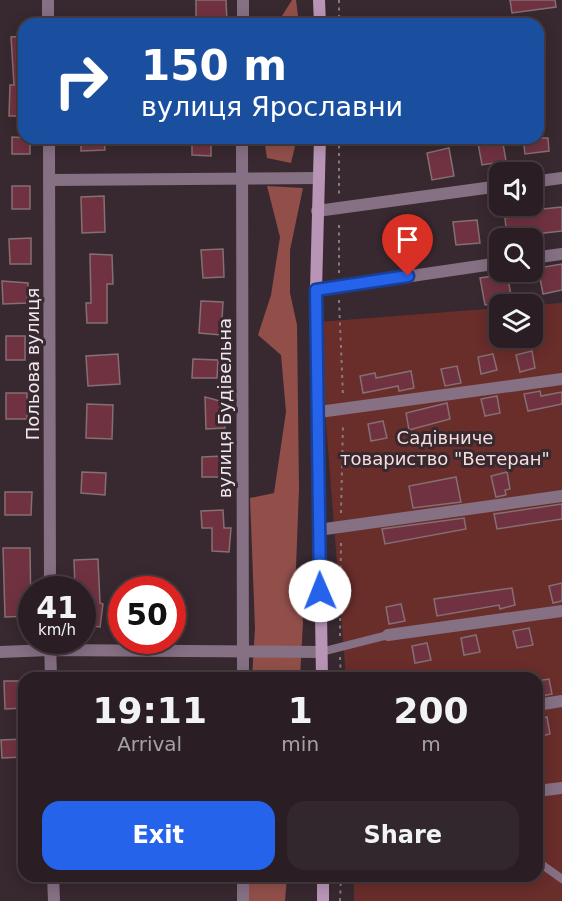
<!DOCTYPE html>
<meta charset="utf-8">
<style>
:root{--surface:#2a1e24;--page:#32272c;--text:#f1f3f6;--muted:#a5a2a6;--line:#463c41;--accent:#2563eb}
body{margin:0;font-family:"DejaVu Sans",sans-serif;background:var(--page);color:var(--text);height:100vh;display:flex;flex-direction:column;font-size:22px;white-space:nowrap}
*{box-sizing:border-box;margin:0}
p{font-size:20px;color:var(--muted)}
.icon{flex:none;width:33px;height:33px;fill:none;stroke:currentColor;stroke-width:2;stroke-linecap:round;stroke-linejoin:round}
.map{position:relative;flex:1;overflow:hidden}
.details{position:absolute;left:18px;top:672px;width:525px;height:210px;display:flex;flex-direction:column;background:var(--surface);border-radius:18px;box-shadow:0 3px 15px #0003,0 0 0 2px var(--line)}
.details>*{flex:none}
.guide{position:absolute;left:18px;top:18px;width:526px;height:126px;border-radius:18px;box-shadow:0 3px 15px #0003,0 0 0 2px var(--line);background:#1a4fa0;color:#fff;overflow:hidden}
.buttons{position:absolute;left:489px;top:162px;display:grid;gap:12px}
.buttons a{display:grid;place-items:center;width:54px;height:54px;border-radius:12px;background:var(--surface);box-shadow:0 3px 15px #0003,0 0 0 2px var(--line);font-size:30px}
.speed{position:absolute;left:18px;top:576px;display:flex;gap:12px;font-size:30px;font-weight:700;text-align:center}
.speed>*{display:grid;place-content:center;width:78px;height:78px;border-radius:50%;background:var(--surface);box-shadow:0 3px 15px #0003,0 0 0 2px var(--line);line-height:1}
.speed small{font-size:15px;font-weight:400}
.speed .limit{border:9px solid #d22;background:#fff;color:#111}
.pin{position:absolute;display:grid;place-items:center;width:51px;height:51px;color:#fff;margin:-62px -26px;border-radius:50% 50% 50% 0;rotate:-45deg;box-shadow:0 0 6px #0007}
.pin .icon{rotate:45deg}
.me{position:absolute;width:66px;margin:-33px;rotate:359deg;stroke-linejoin:round;filter:drop-shadow(0 0 4px #0008)}
.turn{display:flex;align-items:center;gap:21px;height:126px;padding:0 24px;font-size:27px}
.turn .icon{width:78px;height:78px;stroke-width:2.5}
.turn b{display:block;font-size:42px;line-height:51px}
.eta{display:flex;justify-content:space-evenly;align-items:center;height:102px;text-align:center}
.eta b{font-size:36px;font-weight:700;line-height:42px}
.cta{display:flex;gap:12px;margin-top:auto;padding:12px 24px}
.cta a{flex:1;height:69px;border-radius:18px;background:var(--accent);color:#fff;font-size:24px;font-weight:700;line-height:69px;text-align:center}
.cta a+a{background:var(--page);color:var(--text)}
.map>svg:first-child{display:block}
.green{fill:#692d2a}
.forest{fill:#924f4a}
.building{fill:#703241;stroke:#846f73;stroke-width:1.5}
.lines{fill:none;stroke-linecap:round;stroke-linejoin:round}
.path{stroke:#877a81;stroke-width:2;stroke-dasharray:3 4.5;stroke-linecap:butt}
.lane{stroke:#867084;stroke-width:8}
.street{stroke:#867084;stroke-width:12}
.secondary{stroke:#b895b6;stroke-width:12}
.route-casing{stroke:#184099;stroke-width:15}
.route{stroke:#2563eb;stroke-width:10}
.labels{text-anchor:middle;dominant-baseline:central;stroke-width:6;stroke-linejoin:round;paint-order:stroke}
.street-label{font-size:18px;fill:#f2e7ed;stroke:#382830}
.park-label{font-size:18px;fill:#f4dfdc;stroke:#382830}
</style>
<div class="map">
<svg width="562" height="901" viewBox="0 0 562 901">
<rect width="100%" height="100%" fill="#382830"/>
<!-- green -->
<path class="green" d="M562,303v598h-208v-25h183v-198h-191l-28,-356 181,-14 1,30h32l1,-33z"/>
<!-- forest -->
<g class="forest">
<path d="M292,0h4l3,24h-22z"/>
<path d="M264,138h33l-6,25 -24,-5z"/>
<path d="M267,186l36,2 -13,62v43l7,32 2,164 -3,78 7,55 -3,56h-48l3,-50 -5,-130 24,-5 12,-81 -5,-57 -23,-20 13,-40 9,-58z"/>
<path d="M248,876h39l-2,25h-36z"/>
</g>
<!-- building -->
<g class="building">
<path d="M196,0h30l1,22 -31,1z"/>
<path d="M510,0h45l1,7 -44,6z"/>
<path d="M24,36v80h-15l1,-31h4l-3,-48z"/>
<path d="M12,137l18,1v16h-18z"/>
<path d="M81,138h23l1,12 -24,1z"/>
<path d="M192,138h19v18l-19,-1z"/>
<path d="M477,138h25l4,23 -24,4z"/>
<path d="M523,138h25l1,13 -24,3z"/>
<path d="M449,148l5,28 -22,4 -5,-27z"/>
<rect x="12" y="186" width="18" height="23"/>
<path d="M104,196l1,36 -23,1 -1,-36z"/>
<path d="M562,207v24l-35,4 1,3h-21l-2,-20 29,-5 -1,-3z"/>
<path d="M477,220l3,23 -24,2 -3,-23z"/>
<path d="M31,238v26h-21l-1,-25z"/>
<path d="M223,249l1,28 -21,1 -2,-28z"/>
<path d="M90,254l22,1 1,29h-6v39h-20l-1,-20h5z"/>
<path d="M562,264v26l-19,4 -5,-26z"/>
<path d="M507,274l5,26 -27,5 -5,-27z"/>
<path d="M2,281l26,2 -1,20 -24,1z"/>
<path d="M201,301l22,1 -2,33 -22,-2z"/>
<rect x="6" y="336" width="19" height="24"/>
<path d="M532,351l3,17 -15,4 -4,-17z"/>
<path d="M118,354l2,30 -32,2 -2,-30z"/>
<path d="M493,354l4,16 -16,4 -3,-17z"/>
<path d="M193,359l25,1 -1,18h-25z"/>
<path d="M457,366l4,17 -16,3 -4,-17z"/>
<path d="M411,371l3,17 -15,3 -1,-5 -35,7 -3,-17 15,-3 1,5z"/>
<path d="M540,391l1,5 21,-4v12l-34,7 -4,-17z"/>
<rect x="6" y="393" width="21" height="26"/>
<path d="M497,396l3,17 -15,3 -4,-17z"/>
<path d="M205,397l19,5 1,26 -19,1z"/>
<path d="M447,403l3,16 -41,11 -3,-17z"/>
<path d="M87,404l26,1 -1,34 -26,-1z"/>
<path d="M383,421l4,17 -16,3 -3,-17z"/>
<path d="M223,456v21h-21v-20z"/>
<path d="M82,472l24,1 -1,22 -24,-2z"/>
<path d="M507,472l3,17 -5,1 1,5 -10,2 -5,-21z"/>
<path d="M456,477l5,25 -48,6 -4,-22z"/>
<path d="M5,492h27l-1,23h-26z"/>
<path d="M562,504v15l-65,10 -3,-15z"/>
<path d="M223,510l1,18h7l-2,24 -17,-1v-23h-10l-1,-17z"/>
<path d="M464,518l2,11 -81,15 -3,-15z"/>
<path d="M3,548h27l1,68 -26,1z"/>
<path d="M98,559l2,44 3,1 -3,23 -18,-2v-37h-7l-1,-28z"/>
<path d="M562,583v18l-9,2 -4,-17z"/>
<path d="M512,588l3,17 -15,4 -1,-4 -62,11 -3,-17z"/>
<path d="M401,604l4,17 -16,3 -3,-17z"/>
<path d="M529,628l4,17 -16,3 -4,-17z"/>
<path d="M476,635l4,17 -16,3 -3,-17z"/>
<path d="M427,643l4,17 -16,3 -3,-17z"/>
<path d="M549,679l3,15 -15,3v-16z"/>
<path d="M4,681h20v27l-19,1z"/>
<path d="M547,717l3,17 -13,3v-18z"/>
<path d="M24,739v18l-22,1 -1,-18z"/>
</g>
<g class="lines">
<!-- path -->
<g class="path">
<path d="M339,0v24"/>
<path d="M339,138v57"/>
<path d="M339,273v-51"/>
<path d="M339,300l4,96"/>
<path d="M341,513l2,-90"/>
<path d="M340,636l1,-96"/>
<path d="M340,657l1,21"/>
<path d="M340,901l1,-25"/>
</g>
<!-- lane -->
<g class="lane">
<path d="M321,652l67,-17"/>
<path d="M537,861l25,18"/>
</g>
<!-- street -->
<g class="street">
<path d="M48,0v24"/>
<path d="M243,24v-24"/>
<path d="M49,138l1,452"/>
<path d="M242,138l1,540"/>
<path d="M50,180l269,-2"/>
<path d="M532,182l30,-4"/>
<path d="M317,211l183,-25"/>
<path d="M532,258l30,-4"/>
<path d="M316,290l184,-27"/>
<path d="M319,412l243,-33"/>
<path d="M318,530l244,-34"/>
<path d="M388,635l174,-24"/>
<path d="M50,640l1,38"/>
<path d="M0,652l50,-2 271,2"/>
<path d="M537,705l25,-4"/>
<path d="M537,791l25,-3"/>
<path d="M53,876l1,25"/>
<path d="M243,901v-25"/>
</g>
<!-- secondary -->
<g class="secondary">
<path d="M319,0l1,24"/>
<path d="M320,138l-4,152 6,388"/>
<path d="M323,901v-25"/>
</g>
</g>
<g class="lines">
<!-- route casing -->
<g class="route-casing">
<path id="route" d="M320,591l-4,-301 92,-14"/>
</g>
<!-- route -->
<use href="#route" class="route"/>
</g>
<g class="labels">
<!-- street labels -->
<g class="street-label">
<text transform="translate(32 364) rotate(-90)">Польова вулиця</text>
<text transform="translate(224 408) rotate(-90)">вулиця Будівельна</text>
</g>
<!-- park labels -->
<g class="park-label">
<text x="445" y="437">Садівниче<tspan x="445" dy="21">товариство "Ветеран"</tspan></text>
</g>
</g>
</svg>
<div class="buttons">
<a><svg class="icon" aria-label="sound" viewBox="0 0 24 24"><path d="M4 9h4l5-4v14l-5-4H4zM17 9q2 3 0 6"/></svg></a>
<a><svg class="icon" aria-label="search" viewBox="0 0 24 24"><circle cx="10" cy="10" r="6"/><path d="M15 15l6 6"/></svg></a>
<a><svg class="icon" aria-label="layers" viewBox="0 0 24 24"><path d="M12 4l9 5-9 5-9-5zM3 14l9 5 9-5"/></svg></a>
</div>
<div class="speed"><div>41<small>km/h</small></div><div class="limit">50</div></div>
<div class="pin" style="left:408px;top:276px;background:#d93025"><svg class="icon" aria-label="arrive" viewBox="0 0 24 24"><path d="M6 21V4h12l-3 4 3 4H6"/></svg></div>
<svg class="me" style="left:320px;top:591px" viewBox="-20 -20 40 40"><circle r="19" fill="#fff"/><path d="M0-13L10 11 0 6-10 11z" fill="#2563eb"/></svg>
<div class="guide">
<div class="turn"><svg class="icon" aria-label="right" viewBox="0 0 24 24"><path d="M7 20v-9h11M14 6l5 5-5 5"/></svg><div><b>150 m</b>вулиця Ярославни</div></div>
</div>
<section class="details">
<div class="eta">
<div><b>19:11</b><p>Arrival</p></div>
<div><b>1</b><p>min</p></div>
<div><b>200</b><p>m</p></div>
</div>
<div class="cta"><a>Exit</a><a>Share</a></div>
</section>
</div>
